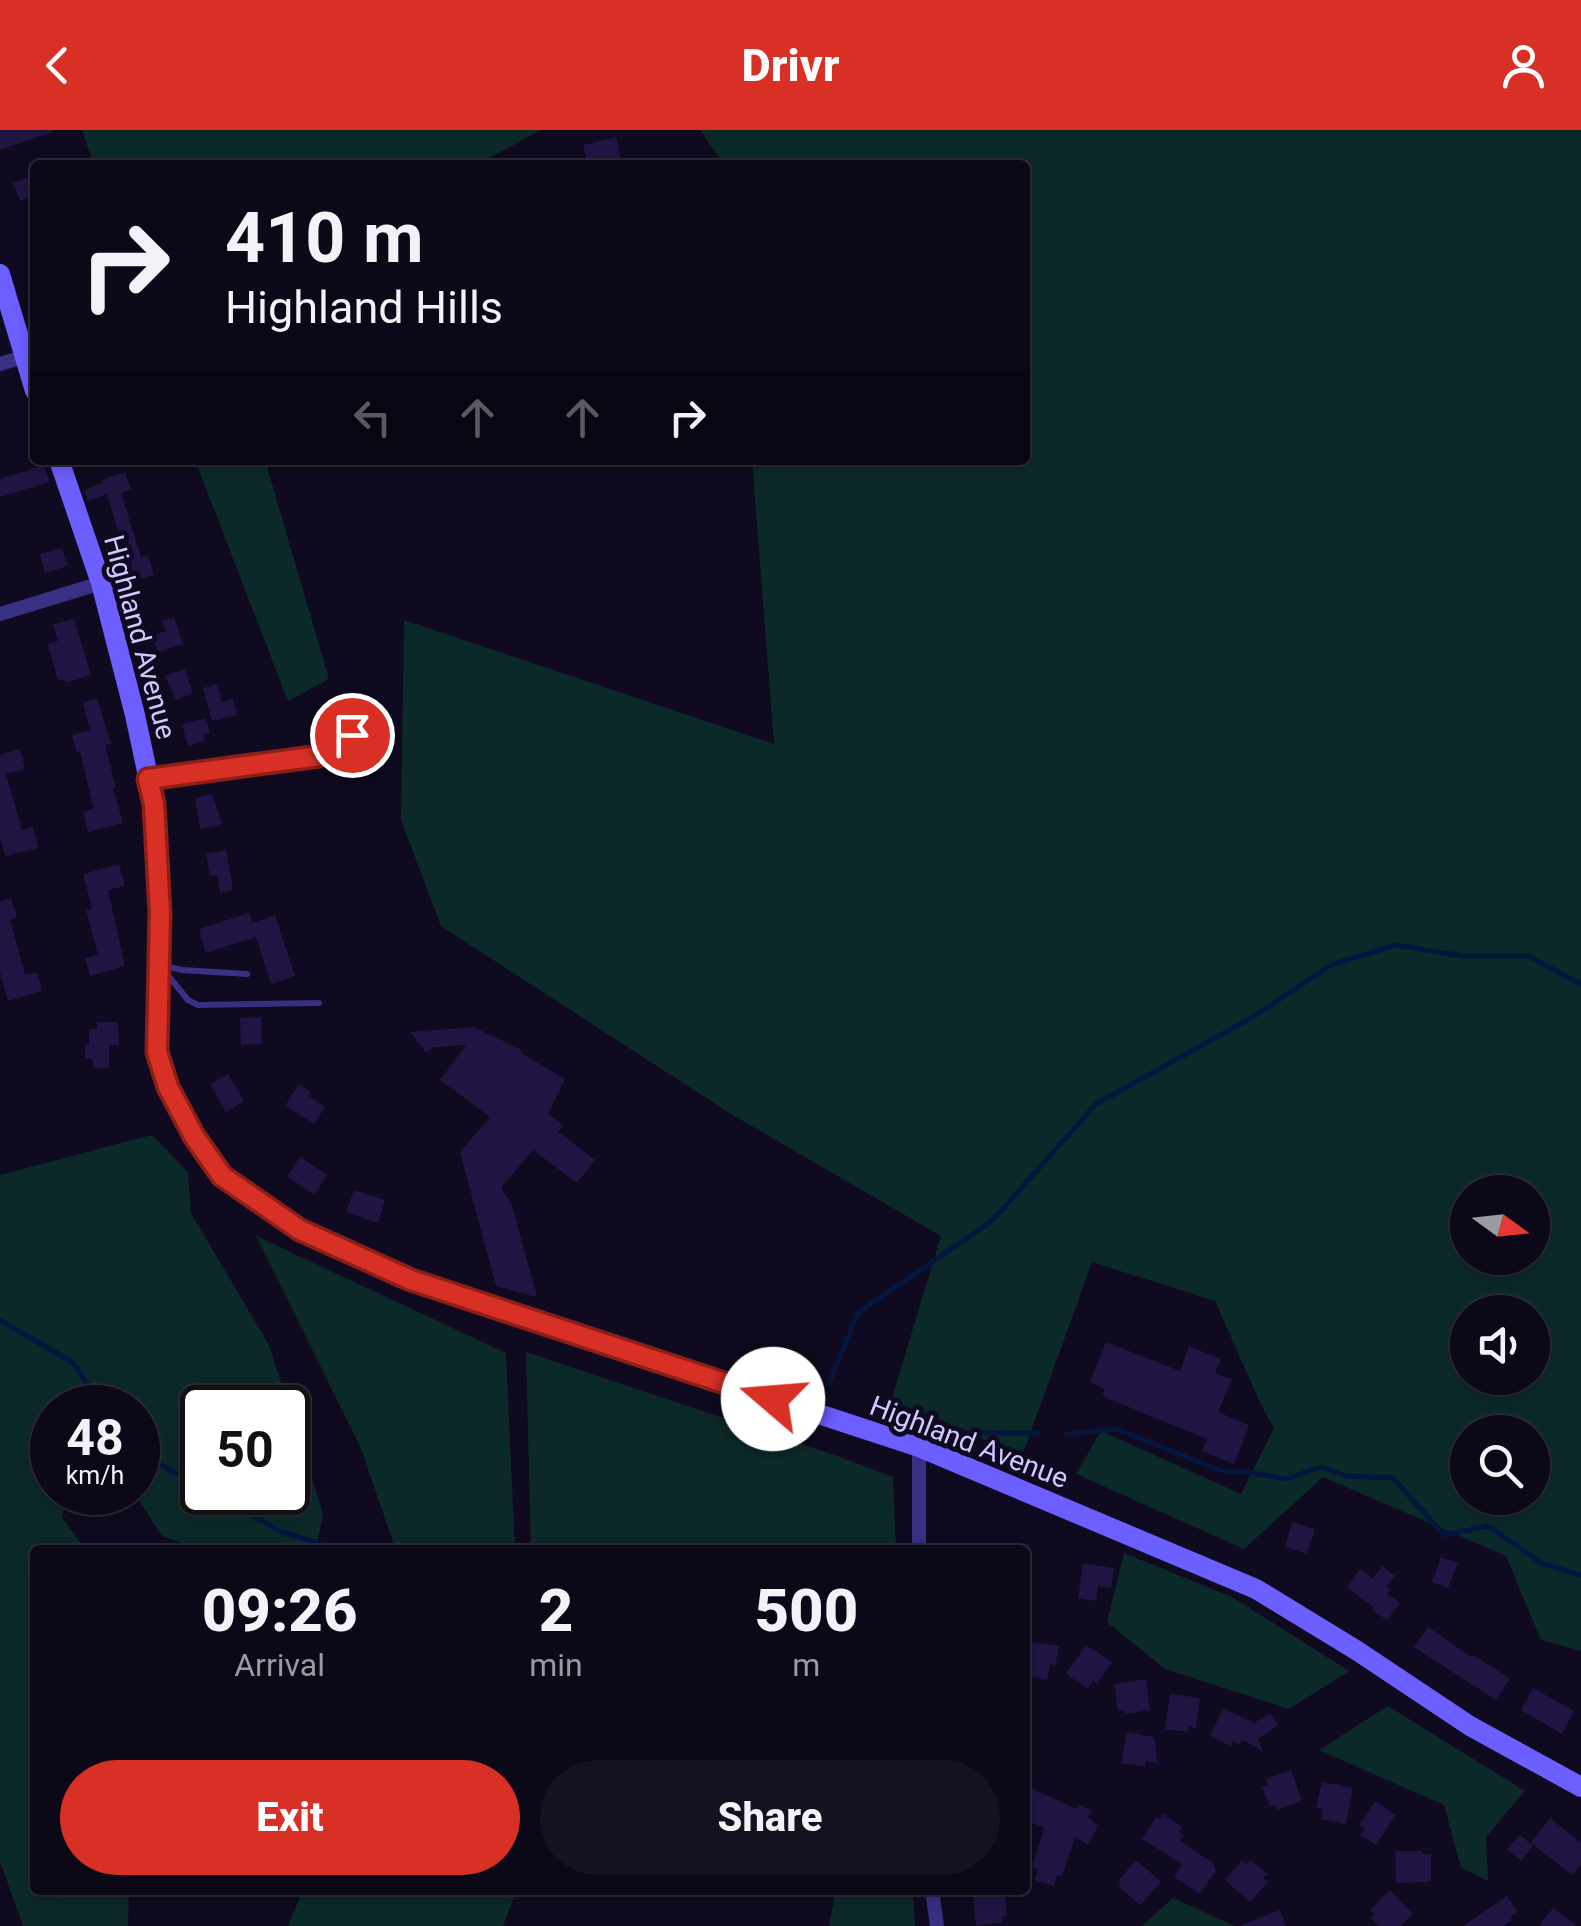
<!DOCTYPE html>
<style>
:root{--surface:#0b0817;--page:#141120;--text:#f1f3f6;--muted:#9a9aa1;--line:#2b2936;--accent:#d93025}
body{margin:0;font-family:Roboto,sans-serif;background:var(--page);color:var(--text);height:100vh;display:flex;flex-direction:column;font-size:38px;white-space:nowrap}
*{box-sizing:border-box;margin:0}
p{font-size:32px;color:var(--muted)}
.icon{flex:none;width:55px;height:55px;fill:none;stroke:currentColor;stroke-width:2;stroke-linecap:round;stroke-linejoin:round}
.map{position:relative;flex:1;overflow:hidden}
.side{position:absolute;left:30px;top:1415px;width:1000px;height:350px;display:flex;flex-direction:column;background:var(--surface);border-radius:10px;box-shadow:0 5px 15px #0003,0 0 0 2px var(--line)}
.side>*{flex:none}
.guide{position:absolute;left:30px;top:30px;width:1000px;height:305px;border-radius:10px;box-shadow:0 5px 15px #0003,0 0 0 2px var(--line);background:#0b0817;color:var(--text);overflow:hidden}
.needle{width:65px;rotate:105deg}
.tools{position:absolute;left:1450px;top:1045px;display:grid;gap:20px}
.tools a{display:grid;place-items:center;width:100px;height:100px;border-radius:50%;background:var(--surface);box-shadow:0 5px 15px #0003,0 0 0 2px var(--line);font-size:50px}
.speed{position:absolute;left:30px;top:1255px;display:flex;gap:20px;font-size:50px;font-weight:700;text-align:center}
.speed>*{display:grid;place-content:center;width:130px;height:130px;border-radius:50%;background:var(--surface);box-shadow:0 5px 15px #0003,0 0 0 2px var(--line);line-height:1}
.speed small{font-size:25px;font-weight:400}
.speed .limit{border:5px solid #111;border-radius:15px;background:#fff;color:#111}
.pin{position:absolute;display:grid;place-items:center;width:85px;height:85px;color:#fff;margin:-42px;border:5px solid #fff;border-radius:50%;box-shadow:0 2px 10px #0007}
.me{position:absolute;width:110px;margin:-55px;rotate:288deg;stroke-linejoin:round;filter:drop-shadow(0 0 8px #0008)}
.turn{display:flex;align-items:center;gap:35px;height:210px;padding:0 30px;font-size:45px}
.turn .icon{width:130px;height:130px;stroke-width:2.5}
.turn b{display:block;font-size:70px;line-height:85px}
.lanes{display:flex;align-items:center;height:95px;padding:0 30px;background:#0003;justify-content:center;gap:50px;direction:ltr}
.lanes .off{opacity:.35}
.eta{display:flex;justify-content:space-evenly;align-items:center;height:170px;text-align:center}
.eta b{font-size:60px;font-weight:800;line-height:70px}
.cta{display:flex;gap:20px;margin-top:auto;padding:20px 30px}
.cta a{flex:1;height:115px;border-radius:60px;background:var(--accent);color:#fff;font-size:40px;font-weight:800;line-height:115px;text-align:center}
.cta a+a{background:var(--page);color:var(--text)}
header{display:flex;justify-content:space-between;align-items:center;height:130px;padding:0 30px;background:var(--accent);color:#fff;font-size:45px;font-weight:800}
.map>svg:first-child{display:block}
.green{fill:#0c2929;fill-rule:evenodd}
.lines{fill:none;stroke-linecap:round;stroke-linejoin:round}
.stream{stroke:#04163e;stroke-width:5}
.building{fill:#201442}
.service{stroke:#373083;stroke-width:6}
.minor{stroke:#373083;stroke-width:14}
.secondary{stroke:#6b5fff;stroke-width:20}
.route-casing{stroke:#8d1f18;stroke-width:25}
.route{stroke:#d93025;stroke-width:18}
.labels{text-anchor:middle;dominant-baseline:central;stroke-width:10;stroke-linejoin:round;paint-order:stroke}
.street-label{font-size:28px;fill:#d1c8ff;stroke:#0f0a1f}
</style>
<header><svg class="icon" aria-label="back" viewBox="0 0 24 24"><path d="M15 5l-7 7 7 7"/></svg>Drivr<svg class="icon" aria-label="person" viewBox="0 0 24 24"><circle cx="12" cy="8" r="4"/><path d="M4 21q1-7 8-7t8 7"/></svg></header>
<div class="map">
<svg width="1581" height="1796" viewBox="0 0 1581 1796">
<rect width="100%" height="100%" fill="#0f0a1f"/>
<!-- green -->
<g class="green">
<path d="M82,0h459l-65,35h-382z"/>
<path d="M700,0h881v1521l-40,-11 -35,-84 -183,-79 -79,72 -168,-75 25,-43 140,63 33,-66 -12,-21 -47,-106 -123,-39 -71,197 -56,-29 -74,-29 50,-165 -210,-122 -290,-188 -40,-106 3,-200 370,124 -22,-284h273v-295h-301zM1468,1062h64v66h-64zM1468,1182h64v66h-64zM1468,1302h64v66h-64z"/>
<path d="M195,330h70l64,219 -41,22z"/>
<path d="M152,1005l36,37 3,41 78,132 54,168 -7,37h-113l-41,-14 -28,-43 4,-1v-84h-86v84l15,1 -5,24 24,33h-51v340h94l-1,36h-105l-23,-65v-686zM202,1278h86v84h-86z"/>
<path d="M256,1106l250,117 9,197h-119l-36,-104z"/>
<path d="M526,1222l314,105 53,20 3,73h-365z"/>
<path d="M1124,1423l108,44 117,74 -60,38 -124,-40 -58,-47z"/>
<path d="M1388,1576l137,85 -39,46 2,44 -27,-13 -17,-63 -125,-55z"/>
<path d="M303,1760h214l-14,36h-215z"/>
<path d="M836,1760h77l2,36h-86z"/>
<path d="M1173,1768l62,28h-93z"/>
</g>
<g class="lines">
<!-- stream -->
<g class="stream">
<path d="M0,1190l72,42 32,46"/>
<path d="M829,1254l29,-71 134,-92 104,-117 157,-87 78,-52 65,-20 68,11h64l53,28"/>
<path d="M1067,1304l49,-5 109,43 18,-1 43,8 35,-12 25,9 47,2 51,57 44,-9 55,38 38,11"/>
<path d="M951,1312l8,-9h80"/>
<path d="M138,1322l64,36"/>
<path d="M211,1362l69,39 55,18"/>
</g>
</g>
<!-- building -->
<g class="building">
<path d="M0,0h52v2l-52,18z"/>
<path d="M616,7l6,28h-34l-5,-20z"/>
<path d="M35,45v20l-15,6 -7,-18z"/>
<path d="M44,335l5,17 -49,15v-18z"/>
<path d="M125,342l6,17 -10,4 20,64 7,-2 6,20 -24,7 -8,-20 5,-1 -20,-67 -19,7 -4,-11 18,-7 -1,-3z"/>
<path d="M62,418l6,18 -23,7 -5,-19z"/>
<path d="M174,487l9,27 -25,8 -6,-16 14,-5 -4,-10z"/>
<path d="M74,489l17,56 -25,8 -1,-4 -7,2 -10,-37 10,-3 -5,-17z"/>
<path d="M185,539l8,25 -17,6 -11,-24z"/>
<path d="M217,554l5,18 11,-3 4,16 -25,6 -9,-33z"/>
<path d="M97,568l14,46 -6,1 11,43h-3l10,35 -35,9 -5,-20 11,-3 -14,-57 -3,1 -5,-18 18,-5 -7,-27z"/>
<path d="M206,588l4,15 -7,2 2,6 -17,5 -6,-22z"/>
<path d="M20,619l5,20 -19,5 16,56 11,-3 5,21 -33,8 -5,-19v-82z"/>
<path d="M212,664l10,30 -22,5 -5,-31z"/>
<path d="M226,720l7,40 -13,3 -3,-18 -7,1 -4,-22z"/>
<path d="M119,734l6,22 -17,4 17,76 -35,10 -5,-18 13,-3 -12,-45 6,-1 -9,-35z"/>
<path d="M11,769l6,19 -7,2 15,55 12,-3 5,19 -34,10 -8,-29v-71z"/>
<path d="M249,783l3,10 23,-8 20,61 -24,8 -15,-47 -50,16 -7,-24z"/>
<path d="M261,887l1,27 -21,1 -1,-27z"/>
<path d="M97,892h21l1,23h-10v23h-16v-9h-8v-15l4,1v-16h8z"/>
<path d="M473,897l49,23 -1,3 44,26 -17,35 15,11 -5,7 37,28 -18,23 -44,-33 -32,38 11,17 25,92 -41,-11 -36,-134 30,-35 -50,-37 26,-35 -32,2 -8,6 -16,-21z"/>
<path d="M228,944l16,27 -18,11 -16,-28z"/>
<path d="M299,954l12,8 -2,4 16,11 -11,17 -29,-18z"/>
<path d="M300,1027l27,18 -13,20 -27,-19z"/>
<path d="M354,1060l31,10 -7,23 -32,-11z"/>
<path d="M1106,1212l74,29 9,-25 32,13 -6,14 17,6 -14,33 31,13 -15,39 -32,-13 5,-12 -105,-43 3,-7 -15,-7z"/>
<path d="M1292,1392l23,7 -8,25 -22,-7z"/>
<path d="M1441,1427l17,6 -10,25 -16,-6z"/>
<path d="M1083,1433l31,5 -3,20 -13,-2 -2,15 -18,-3z"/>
<path d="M1382,1436l13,10 -9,11 4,3 -3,4 13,9 -13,17 -15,-10 2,-3 -27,-19 13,-19 13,9z"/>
<path d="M1428,1497l43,30 2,-2 37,23 -14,22 -82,-53z"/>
<path d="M1027,1511l32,5 -4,21 -5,-4 -3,17 -19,-4 2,-11 -5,-1z"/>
<path d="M1086,1515l26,17 -15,22 -4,-3 -5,8 -22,-15z"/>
<path d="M1146,1549l4,31 -19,3h-6l-1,-3 -6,1 -4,-27z"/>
<path d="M1533,1558l41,23 -12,23 -41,-24z"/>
<path d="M1170,1564l30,4 -4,31 -7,-3 -1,6 -23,-3z"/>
<path d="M1223,1578l31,15 16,-10 8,12 -20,14 5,13 -21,-13 -2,5 -7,-2 -2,4 -21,-10z"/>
<path d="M1127,1602l27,5 4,27 -12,-3 -1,6 -24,-4z"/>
<path d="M1291,1640l11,31 -25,9 -1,-5 -6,2 -8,-20 6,-2 -2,-6z"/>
<path d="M1322,1652l31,6 -7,36 -25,-5 2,-10 -7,-1z"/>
<path d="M1031,1658l45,21 3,-5 13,7 -4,6 10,9 -10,19 -13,-8 -13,39 -5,-1 -3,11 -19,-6 3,-11 -6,-2 12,-39 -19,-8v-31l5,2z"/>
<path d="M1375,1671l21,14 -20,30 -16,-10 5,-7 -6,-2z"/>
<path d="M1163,1684l19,13 -3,5 5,3 -4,6 33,22 3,7 -16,24 -26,-17 8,-13 -40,-25 14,-22 4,2z"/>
<path d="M1550,1688l31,25v21l-9,11 -41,-32z"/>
<path d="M1520,1705l13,11 -12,15 -14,-12z"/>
<path d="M1395,1721h27v3h9v28l-35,1z"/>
<path d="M1136,1730l25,22 -21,23 -22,-19 3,-4 -2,-2z"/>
<path d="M1242,1730l5,5 4,-5 16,14 -4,4 5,4 -18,20 -25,-22z"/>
<path d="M1390,1760l23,24 -13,12h-21l-8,-8 4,-4 -5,-4z"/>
<path d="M999,1761v5l6,-1 2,21 -5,1v5l-26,4 -3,-32z"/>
<path d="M1507,1766l11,16 -8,5 2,3 -9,6h-40z"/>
<path d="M1553,1778l24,18h-38z"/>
<path d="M1280,1780l6,16h-44v-1z"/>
</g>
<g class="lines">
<!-- service -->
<g class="service">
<path d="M165,836l17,4 65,4"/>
<path d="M166,843l22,27 10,5 121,-2"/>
</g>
<!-- minor -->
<g class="minor">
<path d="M0,234l23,-7"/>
<path d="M0,484l101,-31"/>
<path d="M149,649l170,-23 19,-10 14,-11"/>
<path d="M919,1420v-103"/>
<path d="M932,1760l5,36"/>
</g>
<!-- secondary -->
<g class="secondary">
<path d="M0,144l35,117"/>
<path d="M59,330l42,123 34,132 19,89 6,107 -3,141 11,35 25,49 29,41 78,52 111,51 508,167 337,142 100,61 114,76 111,61"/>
</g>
</g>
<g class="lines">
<!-- route casing -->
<g class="route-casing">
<path id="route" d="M352,605l-14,11 -19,10 -171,23 6,25 6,108 -3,140 11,35 26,49 28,40 78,54 111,50 362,119"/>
</g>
<!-- route -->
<use href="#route" class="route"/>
</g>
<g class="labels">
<!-- street labels -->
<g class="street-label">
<text transform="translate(140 507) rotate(75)">Highland Avenue</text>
<text transform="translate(969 1312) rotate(21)">Highland Avenue</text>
</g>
</g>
</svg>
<div class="tools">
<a><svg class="needle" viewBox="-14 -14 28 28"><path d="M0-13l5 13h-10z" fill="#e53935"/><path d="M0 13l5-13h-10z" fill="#9a9aa1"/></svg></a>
<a><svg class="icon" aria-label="sound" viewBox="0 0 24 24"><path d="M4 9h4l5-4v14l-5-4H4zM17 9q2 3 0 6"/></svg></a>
<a><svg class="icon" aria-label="search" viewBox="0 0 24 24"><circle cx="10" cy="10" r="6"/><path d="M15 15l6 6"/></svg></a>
</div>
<div class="speed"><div>48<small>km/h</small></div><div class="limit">50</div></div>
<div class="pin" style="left:352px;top:605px;background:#d93025"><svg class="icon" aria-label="arrive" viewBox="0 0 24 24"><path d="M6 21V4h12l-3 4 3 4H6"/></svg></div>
<svg class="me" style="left:773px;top:1269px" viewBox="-20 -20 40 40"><circle r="19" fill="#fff"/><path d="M0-13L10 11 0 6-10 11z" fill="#d93025"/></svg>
<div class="guide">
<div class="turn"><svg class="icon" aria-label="right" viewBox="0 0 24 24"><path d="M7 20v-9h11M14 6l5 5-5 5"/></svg><div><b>410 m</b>Highland Hills</div></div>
<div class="lanes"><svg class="icon off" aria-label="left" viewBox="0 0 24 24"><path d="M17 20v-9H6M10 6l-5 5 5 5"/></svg><svg class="icon off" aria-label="ahead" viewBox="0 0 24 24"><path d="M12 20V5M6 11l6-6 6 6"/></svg><svg class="icon off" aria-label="ahead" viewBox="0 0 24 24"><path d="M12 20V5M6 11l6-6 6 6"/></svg><svg class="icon" aria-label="right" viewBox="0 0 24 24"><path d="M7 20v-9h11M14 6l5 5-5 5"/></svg></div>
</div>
<section class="side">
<div class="eta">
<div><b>09:26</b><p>Arrival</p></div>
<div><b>2</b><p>min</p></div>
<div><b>500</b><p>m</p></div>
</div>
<div class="cta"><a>Exit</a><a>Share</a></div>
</section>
</div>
